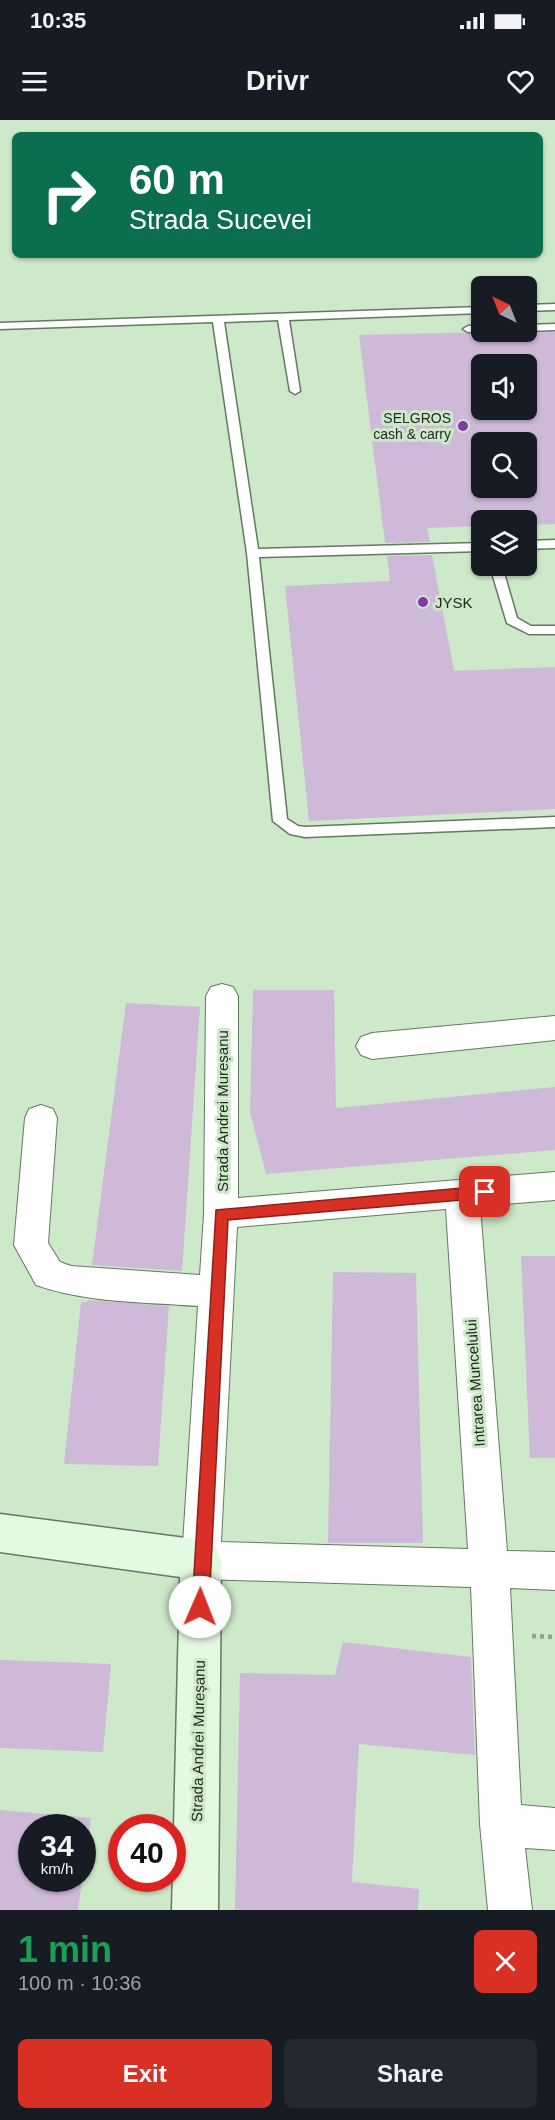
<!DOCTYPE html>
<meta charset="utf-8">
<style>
:root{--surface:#171b24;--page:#242831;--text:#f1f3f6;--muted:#9ea1a6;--accent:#d93025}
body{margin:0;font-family:Helvetica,sans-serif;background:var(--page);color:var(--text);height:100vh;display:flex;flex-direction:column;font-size:22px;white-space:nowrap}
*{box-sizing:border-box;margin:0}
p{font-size:20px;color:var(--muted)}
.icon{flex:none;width:33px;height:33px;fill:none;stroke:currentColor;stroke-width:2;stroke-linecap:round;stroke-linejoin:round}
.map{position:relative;height:1790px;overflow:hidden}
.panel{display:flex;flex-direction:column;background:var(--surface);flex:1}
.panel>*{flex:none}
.top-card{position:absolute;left:12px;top:12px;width:531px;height:126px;border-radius:9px;box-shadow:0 2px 4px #0004;background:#0b6e4f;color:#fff;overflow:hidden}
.needle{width:39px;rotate:317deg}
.controls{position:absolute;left:471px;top:156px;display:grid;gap:12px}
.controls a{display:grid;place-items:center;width:66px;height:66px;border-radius:9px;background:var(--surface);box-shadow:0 2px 4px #0004;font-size:30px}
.speed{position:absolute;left:18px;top:1694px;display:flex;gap:12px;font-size:30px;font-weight:700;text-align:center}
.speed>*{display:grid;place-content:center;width:78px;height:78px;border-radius:50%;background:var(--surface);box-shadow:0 2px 4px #0004;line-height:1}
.speed small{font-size:15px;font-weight:400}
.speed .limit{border:9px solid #d22;background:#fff;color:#111}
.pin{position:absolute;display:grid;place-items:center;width:51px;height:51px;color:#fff;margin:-26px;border-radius:12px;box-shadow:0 3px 9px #0006}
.me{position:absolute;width:66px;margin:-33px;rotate:1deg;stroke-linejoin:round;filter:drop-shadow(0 0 4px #0008)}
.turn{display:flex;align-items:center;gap:21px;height:126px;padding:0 18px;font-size:27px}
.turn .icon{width:78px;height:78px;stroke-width:2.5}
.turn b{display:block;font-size:42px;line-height:51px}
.round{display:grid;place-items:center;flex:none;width:63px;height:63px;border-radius:9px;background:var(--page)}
.overview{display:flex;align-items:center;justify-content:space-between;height:102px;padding:0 18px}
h1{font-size:36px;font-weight:700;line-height:45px;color:#1e9e55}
.cta{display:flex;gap:12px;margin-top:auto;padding:12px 18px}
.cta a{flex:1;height:69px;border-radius:9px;background:var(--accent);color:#fff;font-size:24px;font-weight:700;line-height:69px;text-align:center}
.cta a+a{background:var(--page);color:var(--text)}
.status{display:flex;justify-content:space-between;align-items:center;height:42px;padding:0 30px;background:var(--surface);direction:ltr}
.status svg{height:16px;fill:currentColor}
header{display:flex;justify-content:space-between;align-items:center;height:78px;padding:0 18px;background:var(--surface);font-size:27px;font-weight:700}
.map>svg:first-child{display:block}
.building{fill:#ceb9d9;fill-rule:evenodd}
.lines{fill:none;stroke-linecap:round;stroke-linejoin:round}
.lane-casing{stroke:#627a5f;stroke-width:3}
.street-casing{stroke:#627a5f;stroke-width:2}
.secondary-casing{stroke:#627a5f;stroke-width:3}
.path{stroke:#8ea28b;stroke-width:4.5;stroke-dasharray:4 4;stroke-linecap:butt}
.lane{fill:#fff;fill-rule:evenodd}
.street{fill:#fff;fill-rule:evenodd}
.secondary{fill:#e5f8e2;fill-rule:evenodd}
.route{fill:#d93025;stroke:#8d1f18;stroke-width:1.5}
.poi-dot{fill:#8537a8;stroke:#cee8ca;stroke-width:2}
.labels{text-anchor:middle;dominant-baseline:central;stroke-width:6;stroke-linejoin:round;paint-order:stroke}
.far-poi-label{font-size:14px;fill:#212a1f;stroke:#cee8ca;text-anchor:end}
.poi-label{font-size:15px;fill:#212a1f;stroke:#cee8ca;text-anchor:start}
.street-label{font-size:15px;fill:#212a1f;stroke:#cee8ca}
</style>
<div class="status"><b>10:35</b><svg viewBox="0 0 49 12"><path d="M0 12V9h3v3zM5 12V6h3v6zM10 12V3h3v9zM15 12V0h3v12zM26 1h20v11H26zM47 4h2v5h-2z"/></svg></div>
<header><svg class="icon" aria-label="menu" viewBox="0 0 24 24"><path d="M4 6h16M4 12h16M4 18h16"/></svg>Drivr<svg class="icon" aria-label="heart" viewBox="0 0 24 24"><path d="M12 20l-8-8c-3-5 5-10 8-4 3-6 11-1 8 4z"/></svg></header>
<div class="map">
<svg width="555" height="1790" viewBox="0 0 555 1790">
<rect width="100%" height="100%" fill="#cee8ca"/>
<!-- building -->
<g class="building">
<path d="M484,212h71v192l-29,1v-5h-44v6l-55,2 3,14 -45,1 -26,-208zM482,244h44v46h-44zM482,322h44v46h-44z"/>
<path d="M432,435l22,116 101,-4v142l-246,12 -24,-235 105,-5 -3,-25z"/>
<path d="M253,870h81l2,118 219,-21v63l-289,24 -16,-62z"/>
<path d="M126,883l74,4 -18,264 -90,-6z"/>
<path d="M521,1136h34v202h-25z"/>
<path d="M333,1152l83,1 7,270h-95z"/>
<path d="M88,1180l81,6 -11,160 -94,-2 17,-162h6z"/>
<path d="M343,1522l128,15 4,98 -116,-11 -7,138 67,7 -1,21h-183l5,-237 95,2z"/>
<path d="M0,1540l111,4 -8,88 -103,-4z"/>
<path d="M0,1690l91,8 -13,92h-78zM32,1707h50v51h-50z"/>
</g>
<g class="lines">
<!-- lane casing -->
<g class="lane-casing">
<g id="lane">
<path d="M555,184v6l-29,1v-6z"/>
<path d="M482,187v6l-193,7 11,71 -5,3 -5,-3 -12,-71 -54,2 34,227 224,-6v8l-223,6 28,262 11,7 7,1 250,-10v10l-250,10 -15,-3 -17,-13 -26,-268 -34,-231 -213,7v-6z"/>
<path d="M555,204v6l-29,1v-6z"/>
<path d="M482,206v6h3h-17l-5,-3 5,-3z"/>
<path d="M555,420v8l-29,1v-8z"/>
<path d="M490,446h12l15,52 14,8h24v8h-26l-22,-11z"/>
</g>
</g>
<!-- street casing -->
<g class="street-casing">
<g id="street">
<path d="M222,864l11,3 5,9v202l317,-26v28l-75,6 27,345 48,1v38l-45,-2 11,217 34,3v42l-30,-2 7,62h-44l-8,-86 -9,-237 -270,-8 -14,-6 -5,-13 16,-254c-54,-4 -111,-3 -162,-21l-22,-40 11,-127 4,-9 12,-4 12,4 4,9 -9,125 12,19 11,4 129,9 4,-61 2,-218 5,-9zM446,1089l22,340 -247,-7 16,-315z"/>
<path d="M555,896v24l-183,19 -11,-4 -5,-9 5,-9 11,-4z"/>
</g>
</g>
<!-- secondary casing -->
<g class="secondary-casing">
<path id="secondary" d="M0,1394l201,26 14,6 6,14 -3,350h-46l8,-333 -180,-25z"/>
</g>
<!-- path -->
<path class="path" d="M532,1516l23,1"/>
<!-- lane -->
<use href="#lane" class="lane"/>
<!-- street -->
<use href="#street" class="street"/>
<!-- secondary -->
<use href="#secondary" class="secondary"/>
</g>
<!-- route -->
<path class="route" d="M485,1066l8,6 -8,6 -257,22 -19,387 -3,6 -6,2 -6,-2 -2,-6 24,-397z"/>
<!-- markers -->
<g class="poi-dot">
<circle cx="463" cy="306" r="6"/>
<circle cx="423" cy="482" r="6"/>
</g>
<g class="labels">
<!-- far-poi labels -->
<g class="far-poi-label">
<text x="451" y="298">SELGROS<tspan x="451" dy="16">cash &amp; carry</tspan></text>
</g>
<!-- poi labels -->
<g class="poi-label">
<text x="435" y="482">JYSK</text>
</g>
<!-- street labels -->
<g class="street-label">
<text transform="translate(222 991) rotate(-90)">Strada Andrei Mureșanu</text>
<text transform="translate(475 1263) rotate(-94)">Intrarea Muncelului</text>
<text transform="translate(198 1621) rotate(-89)">Strada Andrei Mureșanu</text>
</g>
</g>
</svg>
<div class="controls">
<a><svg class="needle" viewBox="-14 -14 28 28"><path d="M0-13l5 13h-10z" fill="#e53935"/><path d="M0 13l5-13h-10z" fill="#9ea1a6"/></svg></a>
<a><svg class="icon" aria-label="sound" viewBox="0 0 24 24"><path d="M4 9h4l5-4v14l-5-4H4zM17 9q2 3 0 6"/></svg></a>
<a><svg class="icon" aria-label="search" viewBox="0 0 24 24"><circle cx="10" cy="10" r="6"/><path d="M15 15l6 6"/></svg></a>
<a><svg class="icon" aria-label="layers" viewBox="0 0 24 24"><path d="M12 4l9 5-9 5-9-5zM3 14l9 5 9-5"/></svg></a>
</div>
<div class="speed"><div>34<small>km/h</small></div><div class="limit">40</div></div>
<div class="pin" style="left:485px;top:1072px;background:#d93025"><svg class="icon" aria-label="arrive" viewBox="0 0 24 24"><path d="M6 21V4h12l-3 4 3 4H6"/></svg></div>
<svg class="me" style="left:200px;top:1487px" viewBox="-20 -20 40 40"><circle r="19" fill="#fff"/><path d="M0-13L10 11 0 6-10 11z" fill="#d93025"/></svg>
<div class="top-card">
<div class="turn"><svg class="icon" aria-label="right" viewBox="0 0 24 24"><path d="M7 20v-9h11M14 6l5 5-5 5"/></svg><div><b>60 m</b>Strada Sucevei</div></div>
</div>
</div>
<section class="panel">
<div class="overview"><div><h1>1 min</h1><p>100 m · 10:36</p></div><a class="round" style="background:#d93025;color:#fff"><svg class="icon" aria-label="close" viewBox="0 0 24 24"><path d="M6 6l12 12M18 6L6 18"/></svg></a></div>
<div class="cta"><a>Exit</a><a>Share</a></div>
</section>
